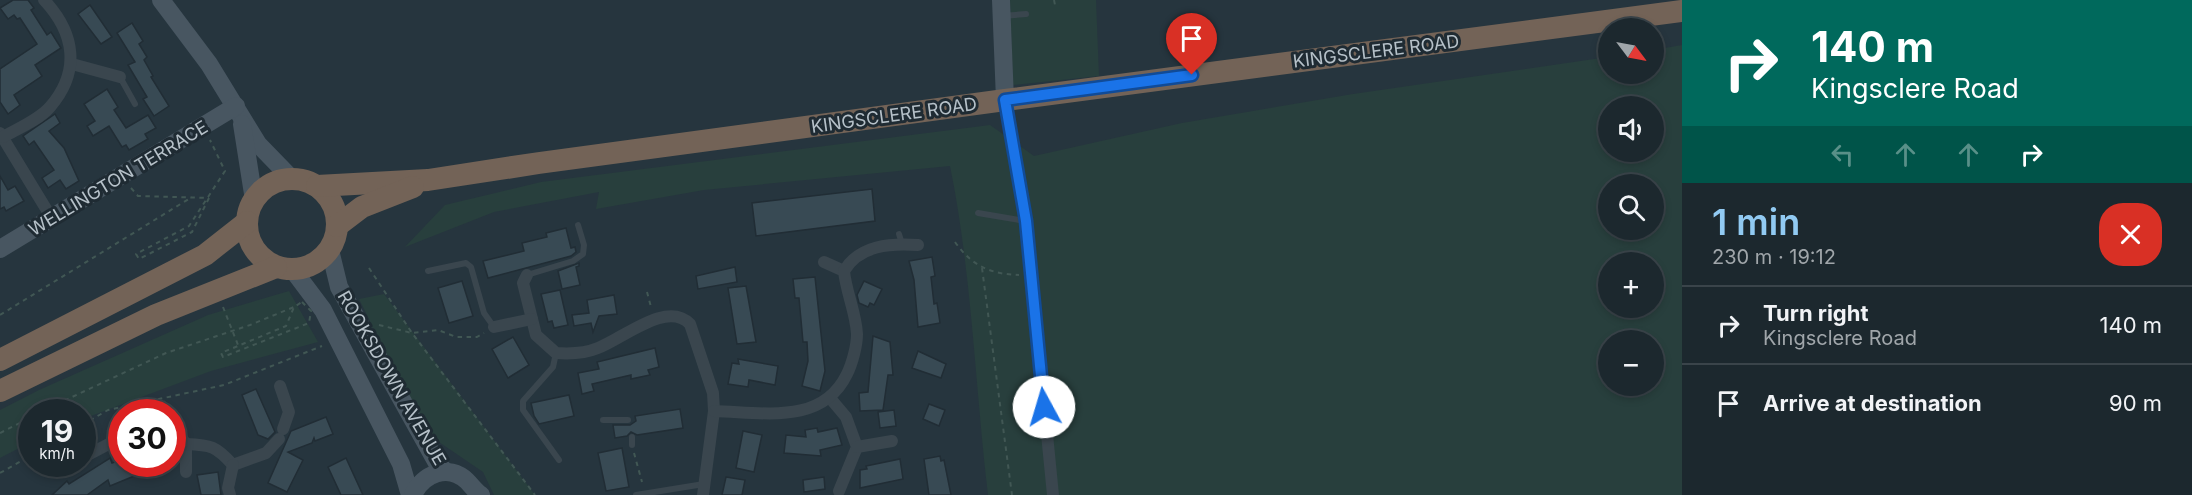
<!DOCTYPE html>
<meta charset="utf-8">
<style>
:root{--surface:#1c282e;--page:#253036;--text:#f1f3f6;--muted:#a0a6aa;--line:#3a444a;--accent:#91caf2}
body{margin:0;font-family:Inter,sans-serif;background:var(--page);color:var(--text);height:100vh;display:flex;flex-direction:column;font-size:22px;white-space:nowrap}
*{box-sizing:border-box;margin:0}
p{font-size:20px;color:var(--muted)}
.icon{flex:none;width:33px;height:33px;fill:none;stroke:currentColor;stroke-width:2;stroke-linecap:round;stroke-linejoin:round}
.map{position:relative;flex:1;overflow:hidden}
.sheet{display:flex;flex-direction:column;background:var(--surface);width:510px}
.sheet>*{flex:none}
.top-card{background:#00695c;color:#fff;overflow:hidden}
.needle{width:39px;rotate:122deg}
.controls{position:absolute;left:1598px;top:18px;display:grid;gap:12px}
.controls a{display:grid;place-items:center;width:66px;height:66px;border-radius:50%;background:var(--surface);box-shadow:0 3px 9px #0003,0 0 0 2px var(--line);font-size:30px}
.speed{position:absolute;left:18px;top:399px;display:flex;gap:12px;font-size:30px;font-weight:700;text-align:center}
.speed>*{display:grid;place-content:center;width:78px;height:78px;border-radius:50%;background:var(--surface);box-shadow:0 3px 9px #0003,0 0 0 2px var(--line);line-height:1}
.speed small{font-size:15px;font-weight:400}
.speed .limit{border:9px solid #d22;background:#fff;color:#111}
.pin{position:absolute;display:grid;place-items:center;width:51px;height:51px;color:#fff;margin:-62px -26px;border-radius:50% 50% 50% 0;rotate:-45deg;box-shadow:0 0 6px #0007}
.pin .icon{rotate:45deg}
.me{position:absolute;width:66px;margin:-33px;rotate:354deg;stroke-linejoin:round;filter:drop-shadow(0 0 4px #0008)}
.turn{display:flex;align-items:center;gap:21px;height:126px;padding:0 30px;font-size:27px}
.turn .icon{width:78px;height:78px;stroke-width:2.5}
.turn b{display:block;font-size:42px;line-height:51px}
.lanes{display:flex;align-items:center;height:57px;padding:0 30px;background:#0003;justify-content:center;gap:30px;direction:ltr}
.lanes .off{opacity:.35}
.round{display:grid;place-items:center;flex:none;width:63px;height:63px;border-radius:24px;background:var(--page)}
.summary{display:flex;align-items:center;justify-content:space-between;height:102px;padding:0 30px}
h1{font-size:36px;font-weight:600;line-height:45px;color:var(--accent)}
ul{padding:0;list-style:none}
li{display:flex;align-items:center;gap:18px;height:78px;padding:0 30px;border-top:2px solid var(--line)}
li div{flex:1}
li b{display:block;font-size:22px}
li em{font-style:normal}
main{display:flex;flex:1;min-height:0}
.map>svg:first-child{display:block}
.green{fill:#283f3d;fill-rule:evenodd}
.building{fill:#384a54;stroke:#212d35;stroke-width:1.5}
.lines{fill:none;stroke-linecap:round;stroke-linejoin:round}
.path{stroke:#415754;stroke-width:2;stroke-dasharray:4.5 4.5;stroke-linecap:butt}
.lane{stroke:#3a464e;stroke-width:6}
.street{stroke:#3a464e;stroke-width:12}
.secondary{stroke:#485661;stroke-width:18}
.highway{stroke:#736357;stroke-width:22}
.route-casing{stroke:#114b97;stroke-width:15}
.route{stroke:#1a73e8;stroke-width:10}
.labels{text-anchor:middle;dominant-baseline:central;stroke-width:6;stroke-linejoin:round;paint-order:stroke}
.street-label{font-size:18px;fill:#b6c1c9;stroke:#1f2b33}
</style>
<main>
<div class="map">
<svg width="1682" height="495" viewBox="0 0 1682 495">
<rect width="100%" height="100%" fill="#26353e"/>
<!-- green -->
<g class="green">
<path d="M1010,0h86l3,76 -86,9z"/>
<path d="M1682,45v450h-694c-13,-109 -16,-221 -38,-329l-246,24 -108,19 3,-17 -105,20 -89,35 40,-42 96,-23 449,-57 44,31 148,-33 171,-29 255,-37v17h45v-24zM1608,106h45v46h-45zM1608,184h45v46h-45zM1608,262h45v46h-45zM1608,340h45v46h-45z"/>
<path d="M289,291l29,51 -107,29 -128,48 -1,-7h-50l-1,30 -31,16v-48l39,-20 169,-75z"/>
<path d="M384,294l151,201h-41l-11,-23 -47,-32 -68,-109 2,-10 -11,-22z"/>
</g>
<!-- building -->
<g class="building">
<path d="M13,0h15l6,8 -3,2 16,25 4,-3 10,16 -26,17 7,11 -28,19 6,10 -12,9 -8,-12v-33l37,-25 -17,-26 -3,1 -3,-4 -6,4 -8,-11z"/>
<path d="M90,5l22,32 -11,7 -23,-30z"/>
<path d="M132,23l11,18 -4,3 8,13 -3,3 9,16 -2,1 18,29 -15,10 -11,-17 4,-2 -19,-32 7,-3 -18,-29z"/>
<path d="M107,89l11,18 -4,3 12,18 22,-13 8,13 -11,6 3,5 -19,11 -3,-5 -4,2 -13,-21 -16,10 -6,-10 8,-5 -11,-17z"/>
<path d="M55,114l5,9 -11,8 15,17 15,33 -13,8 -6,-9 -12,8 -6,-10 12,-8 -20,-29 -5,4 -6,-9z"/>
<path d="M0,176l8,14 7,-4 9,15 -18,10 -2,-4 -4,2z"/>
<path d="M872,189l3,32 -119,15 -4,-33z"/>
<path d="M566,228l5,20 4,-1 1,5 -5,4 -83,22 -5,-17 41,-10 -2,-8 25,-6 -1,-4z"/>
<path d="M932,257l3,19 -4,1 3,27 3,-1 3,20 -22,4 -4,-47 -5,-19z"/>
<path d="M579,263v3l-3,1 4,18 -18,4 -4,-18z"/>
<path d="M735,267l2,15 -39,7 -2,-13z"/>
<path d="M815,277l10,94 -5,20 -18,-5 6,-25 -1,-19h-4l-4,-44h-4l-2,-19z"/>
<path d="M462,281l11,35 -24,7 -11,-35z"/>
<path d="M864,281l18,8 -8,16 -4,-2 -2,4 -9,-4 -2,-8z"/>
<path d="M746,286l10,56 -19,2 -9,-56z"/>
<path d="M560,290l8,35 -14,3 -2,-7 -4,1 -7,-28z"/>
<path d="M614,295l3,19 -18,2 -6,16 -2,-9 -17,3 -2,-11 17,-2 -2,-13z"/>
<path d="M873,336l17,6 3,33h-5l-5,35 -23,1 -1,-18 9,-1z"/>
<path d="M513,337l16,28 -21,13 -16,-29z"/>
<path d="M655,348l4,19 -11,3 2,5 -19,4v-4l-39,9 2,7 -12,3 -4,-21 21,-4 -2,-7z"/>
<path d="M918,351l28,13 -5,14 -29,-10z"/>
<path d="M738,359l40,7 -3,19 -26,-5 -1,7 -20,-3 4,-21 7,1z"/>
<path d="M256,389l19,43 -7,7 -10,-4 -16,-40z"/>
<path d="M569,395l5,21 -35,8 -5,-8 -3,-13z"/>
<path d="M929,404l16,6 -6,16 -16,-7z"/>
<path d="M680,409l3,19 -46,7 -6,-3 -4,4 -12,2 -2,-13h17l6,-4 -1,-5z"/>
<path d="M894,410l2,16 -16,2 -2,-16z"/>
<path d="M326,417l7,17 -18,7 -1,-3 -2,5 -24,9 15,8 -16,32 -19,-9 23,-52z"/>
<path d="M817,428l1,4 19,-4 5,17 -22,5 1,6 -37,-3 2,-18 20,2 -1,-7z"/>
<path d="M743,431l19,4 -8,37 -18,-4z"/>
<path d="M622,448l7,39 -23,4 -8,-38z"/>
<path d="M940,456l1,5 3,-1 7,35h-22l-5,-36z"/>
<path d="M110,458l2,5 8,-3 2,4 39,1 -51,21 -2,-6 -21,15h-35l15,-14 2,3z"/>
<path d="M346,458l17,37h-22l-13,-28z"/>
<path d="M900,459l3,20 -43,9v-18l7,-1 -1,-3z"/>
<path d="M218,472l3,23h-20l-4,-20z"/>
<path d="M726,477l19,3 -3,15h-20z"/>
<path d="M824,477l1,12 -21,3 -1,-12z"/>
</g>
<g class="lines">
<!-- path -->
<g class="path">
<path d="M1054,0l1,5"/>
<path d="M131,188l7,8 71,2"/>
<path d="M209,198l-17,34 -53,27 -3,-5 53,-28 36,-55 -15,-31"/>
<path d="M955,242c17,24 35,32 64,33"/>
<path d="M369,268l43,65 123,162"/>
<path d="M982,268l30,227"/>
<path d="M647,292l4,15"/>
<path d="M302,302l9,9 -2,12 -86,34 -2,-4 65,-27 8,-19z"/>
<path d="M223,307l15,38"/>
<path d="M0,315l192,-118"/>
<path d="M379,325l33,8 26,-3 18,7h21l7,-4"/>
<path d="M164,401l5,11"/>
<path d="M40,412l126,-59 84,-28 44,-18"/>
<path d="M82,425l26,-15 116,-25 98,-39"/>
<path d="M0,433l32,-16"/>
<path d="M634,453l8,29"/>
<path d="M0,473l32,-18"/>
</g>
<!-- lane -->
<g class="lane">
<path d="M1002,16l24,-2"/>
<path d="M120,77l15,27"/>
<path d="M978,213l47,8"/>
<path d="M899,234l3,10"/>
<path d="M428,271l38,-8 5,4 13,46 10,14"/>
<path d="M527,275l46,-14 10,-7 1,-9 -6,-20"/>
<path d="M556,353l-3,14 -30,34v9l36,50"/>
<path d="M603,420h25"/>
<path d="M632,445v-8"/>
<path d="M636,495l68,-11"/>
</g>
<!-- street -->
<g class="street">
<path d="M72,64l48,13"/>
<path d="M1005,100l21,121 27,274"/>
<path d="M0,133l51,84"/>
<path d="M3,137c14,-8 36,-17 47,-30 31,-36 25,-74 -6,-107"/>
<path d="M824,262l20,9"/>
<path d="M527,275l-4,8 13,52 20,18c14,1 30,0 42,-5 26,-10 69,-48 92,-24l23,69 1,18 -11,84"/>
<path d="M494,327l38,-8"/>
<path d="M280,386l9,26 -6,17"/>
<path d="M830,398l16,19 11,30 -18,44"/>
<path d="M714,411c48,1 108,15 133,-37 5,-10 10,-28 10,-40 -1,-21 -11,-42 -13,-63 15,-26 47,-28 74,-26"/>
<path d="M172,426l14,18v28"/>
<path d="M186,444c25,1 30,2 47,21"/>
<path d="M857,447l35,-6"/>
<path d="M82,458l40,-21"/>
<path d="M233,465l33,-12 13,-14"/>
<path d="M59,469l12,-5"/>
<path d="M230,495l-2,-7 5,-23"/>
</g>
<!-- secondary -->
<g class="secondary">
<path d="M161,0l48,64 49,80 34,35"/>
<path d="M1001,0l4,100"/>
<path d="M242,124l12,76"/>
<path d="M0,249l236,-143"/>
<path d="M330,250l9,37 98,176 9,9"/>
<path d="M293,270l30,40 78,154 9,31"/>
<path d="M413,495c10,-21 35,-32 54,-14 5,5 8,10 14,14"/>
</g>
<!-- highway -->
<g class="highway">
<circle cx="292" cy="224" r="45"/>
<path d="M317,186l111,-6 111,-17 466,-63 677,-89"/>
<path d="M337,226l25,-19 51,-20"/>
<path d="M0,360l205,-105 42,-33"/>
<path d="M0,391l156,-76 120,-48"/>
</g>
</g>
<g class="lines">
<!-- route casing -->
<g class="route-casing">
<path id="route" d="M1044,407l-18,-186 -21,-121 187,-25"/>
</g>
<!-- route -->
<use href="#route" class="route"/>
</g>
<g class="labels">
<!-- street labels -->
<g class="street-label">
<text transform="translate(1376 51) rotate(-7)">KINGSCLERE ROAD</text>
<text transform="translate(894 115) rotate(-8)">KINGSCLERE ROAD</text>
<text transform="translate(118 178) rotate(-31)">WELLINGTON TERRACE</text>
<text transform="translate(392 378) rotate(60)">ROOKSDOWN AVENUE</text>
</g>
</g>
</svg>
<div class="controls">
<a><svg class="needle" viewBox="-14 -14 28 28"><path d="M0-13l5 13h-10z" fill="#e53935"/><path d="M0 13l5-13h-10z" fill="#a0a6aa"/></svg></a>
<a><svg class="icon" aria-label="sound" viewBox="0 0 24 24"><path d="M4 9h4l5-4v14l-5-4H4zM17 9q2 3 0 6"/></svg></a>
<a><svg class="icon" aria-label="search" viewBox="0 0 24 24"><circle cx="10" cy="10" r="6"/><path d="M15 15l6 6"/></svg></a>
<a>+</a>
<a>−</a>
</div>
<div class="speed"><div>19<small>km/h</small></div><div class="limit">30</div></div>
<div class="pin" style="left:1192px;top:75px;background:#d93025"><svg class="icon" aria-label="arrive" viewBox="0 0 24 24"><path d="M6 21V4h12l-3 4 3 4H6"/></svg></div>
<svg class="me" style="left:1044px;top:407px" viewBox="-20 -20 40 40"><circle r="19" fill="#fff"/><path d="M0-13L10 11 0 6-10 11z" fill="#1a73e8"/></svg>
</div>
<section class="sheet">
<div class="top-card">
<div class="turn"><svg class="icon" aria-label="right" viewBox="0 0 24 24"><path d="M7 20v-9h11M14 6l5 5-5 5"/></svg><div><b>140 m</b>Kingsclere Road</div></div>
<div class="lanes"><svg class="icon off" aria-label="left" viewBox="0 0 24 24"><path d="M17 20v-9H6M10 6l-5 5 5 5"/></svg><svg class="icon off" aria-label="ahead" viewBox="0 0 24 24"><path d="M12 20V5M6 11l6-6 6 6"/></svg><svg class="icon off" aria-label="ahead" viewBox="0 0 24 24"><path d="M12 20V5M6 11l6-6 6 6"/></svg><svg class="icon" aria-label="right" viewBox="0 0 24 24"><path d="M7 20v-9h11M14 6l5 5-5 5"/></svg></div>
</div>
<div class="summary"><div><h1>1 min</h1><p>230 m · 19:12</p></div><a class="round" style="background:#d93025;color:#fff"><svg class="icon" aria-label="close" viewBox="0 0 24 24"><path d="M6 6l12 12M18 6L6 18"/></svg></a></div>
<ul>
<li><svg class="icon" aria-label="right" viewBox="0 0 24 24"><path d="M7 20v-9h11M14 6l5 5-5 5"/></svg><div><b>Turn right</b><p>Kingsclere Road</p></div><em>140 m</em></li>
<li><svg class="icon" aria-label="arrive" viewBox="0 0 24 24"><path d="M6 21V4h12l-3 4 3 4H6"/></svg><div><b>Arrive at destination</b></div><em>90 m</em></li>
</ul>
</section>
</main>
